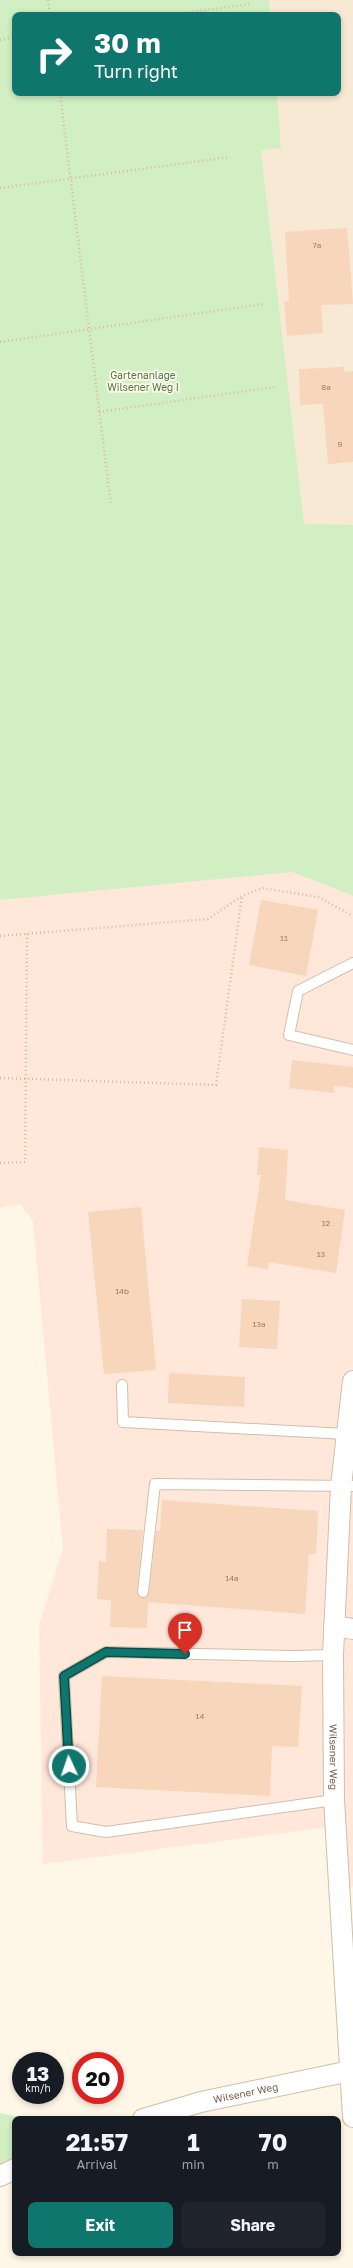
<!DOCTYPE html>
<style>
:root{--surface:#171b24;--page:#20242c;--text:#f1f3f6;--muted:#9ea1a6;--accent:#0f766e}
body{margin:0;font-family:"Golos Text",sans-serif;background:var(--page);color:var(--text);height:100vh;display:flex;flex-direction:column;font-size:15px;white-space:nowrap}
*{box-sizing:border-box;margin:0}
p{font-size:13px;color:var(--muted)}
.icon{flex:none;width:22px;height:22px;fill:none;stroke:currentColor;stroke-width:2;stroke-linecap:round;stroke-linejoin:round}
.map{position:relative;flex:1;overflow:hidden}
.details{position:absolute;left:12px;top:2116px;width:329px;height:140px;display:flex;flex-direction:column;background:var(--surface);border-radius:8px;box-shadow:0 2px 6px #0003}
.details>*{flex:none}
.guide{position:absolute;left:12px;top:12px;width:329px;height:84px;border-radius:8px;box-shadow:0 2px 6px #0003;background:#0f766e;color:#fff;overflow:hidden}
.speed{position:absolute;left:12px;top:2052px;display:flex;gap:8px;font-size:20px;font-weight:700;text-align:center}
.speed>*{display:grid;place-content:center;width:52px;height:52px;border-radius:50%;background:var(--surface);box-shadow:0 2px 6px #0003;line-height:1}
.speed small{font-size:10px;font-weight:400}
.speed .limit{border:6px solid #d22;background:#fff;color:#111}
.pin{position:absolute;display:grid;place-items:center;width:34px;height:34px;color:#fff;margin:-41px -17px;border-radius:50% 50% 50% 0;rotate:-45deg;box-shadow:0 0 4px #0007}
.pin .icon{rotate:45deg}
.me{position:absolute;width:44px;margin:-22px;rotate:357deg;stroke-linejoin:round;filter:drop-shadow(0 0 3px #0008)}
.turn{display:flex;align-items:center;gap:14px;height:84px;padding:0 16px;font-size:18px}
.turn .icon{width:52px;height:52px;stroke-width:2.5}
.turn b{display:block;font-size:28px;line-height:34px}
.eta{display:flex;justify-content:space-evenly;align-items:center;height:68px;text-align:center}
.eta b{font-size:24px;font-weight:700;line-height:28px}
.cta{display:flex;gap:8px;margin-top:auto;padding:8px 16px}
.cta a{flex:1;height:46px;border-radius:8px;background:var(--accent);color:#fff;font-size:16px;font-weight:700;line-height:46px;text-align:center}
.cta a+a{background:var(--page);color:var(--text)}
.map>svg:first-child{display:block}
.residential{fill:#f7e9d4}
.commercial{fill:#ffe7da}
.green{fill:#d2eec3}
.building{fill:#f7d6bb}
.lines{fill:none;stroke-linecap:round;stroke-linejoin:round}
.lane-casing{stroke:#d2beaa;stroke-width:12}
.street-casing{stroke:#d2beaa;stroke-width:22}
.path{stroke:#dcb99d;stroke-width:2.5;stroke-dasharray:1 3;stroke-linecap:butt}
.lane{stroke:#fff;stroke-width:10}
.street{stroke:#fff;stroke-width:20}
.route-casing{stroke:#0a4d48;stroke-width:10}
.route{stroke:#0f766e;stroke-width:7}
.labels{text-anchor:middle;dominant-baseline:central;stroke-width:3.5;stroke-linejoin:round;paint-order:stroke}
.number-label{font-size:8px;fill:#9a7b65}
.park-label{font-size:10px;fill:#4b7c3c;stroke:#fff9ef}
.street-label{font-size:10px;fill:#7b5d48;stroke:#fff9ef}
</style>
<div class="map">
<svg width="353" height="2268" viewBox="0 0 353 2268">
<rect width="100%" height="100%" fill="#fef6e6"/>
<!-- residential -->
<path class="residential" d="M269,0h84v525h-49l-43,-374 20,-3 -4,-55h61v-78h-68z"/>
<!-- commercial -->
<path class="commercial" d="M292,872l61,24v990l-14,1 -3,-61 -293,38 -4,-238 24,-77 -30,-328 -13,-17 -20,4v-308z"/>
<!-- green -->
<g class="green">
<path d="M0,0h269l1,15h-255v78h262l4,55 -20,3 43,373 49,1v371l-61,-24 -292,28z"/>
<path d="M0,2113l28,6h-13v50l-15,7z"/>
</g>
<!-- building -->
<g class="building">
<path d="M347,228l6,76 -32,1 2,28 -36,3 -3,-35h5l-4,-69z"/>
<path d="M344,367v5l9,-1v91l-25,2 -5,-60 -23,1 -1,-36z"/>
<path d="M261,900l57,10 -12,66 -57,-11z"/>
<path d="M292,1060l61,7v21l-19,-3 -1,8 -44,-5z"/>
<path d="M259,1147l29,3 -3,50 60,10 -9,63 -67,-11 -1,7 -21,-3 14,-91h-4z"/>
<path d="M141,1207l15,163 -52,4 -16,-162z"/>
<path d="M242,1299l38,2 -3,48 -38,-2z"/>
<path d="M169,1373l76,4 -1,30 -76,-4z"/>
<path d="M162,1500l156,11 -2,43h-7l-4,60 -157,-12 -1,26 -37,-1 1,-27 -14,-1 2,-38 7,1 1,-33 36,1 -6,62 2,5 7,1 3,-5 7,-62h4z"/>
<path d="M102,1676l200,10 -4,61 -26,-1 -2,50 -174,-9z"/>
</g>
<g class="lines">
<!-- lane casing -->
<g class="lane-casing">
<g id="lane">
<path d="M353,963l-55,28 -9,44 64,15"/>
<path d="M122,1385l1,37 223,12"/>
<path d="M143,1592l12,-108 198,2"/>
<path d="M333,1655l-38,1 -189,-4 -42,24 8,150 34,6 228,-32"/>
</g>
</g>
<!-- street casing -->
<g class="street-casing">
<g id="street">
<path id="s1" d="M353,1381l-12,105 -8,169 1,145 19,317"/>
<path d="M334,1626l19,3"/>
<path id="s2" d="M143,2119l58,-17 149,-31"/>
<path d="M0,2176l15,-7"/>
</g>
</g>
<!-- path -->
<g class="path">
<path d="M48,0l2,15"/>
<path d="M169,15l81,-11"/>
<path d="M0,40l15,-3"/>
<path d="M60,93l51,413"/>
<path d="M0,188l230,-31"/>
<path d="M0,342l263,-38"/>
<path d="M99,412l175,-25"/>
<path d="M0,936l208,-17 34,-23 20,-8 56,9 35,19"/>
<path d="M0,1078l216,7 26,-189"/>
<path d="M0,1163l25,-1 2,-228"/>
</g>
<!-- lane -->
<use href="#lane" class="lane"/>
<!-- street -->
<use href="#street" class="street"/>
</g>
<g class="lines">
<!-- route casing -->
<g class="route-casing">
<path id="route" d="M69,1766l-5,-90 42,-24 79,2"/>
</g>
<!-- route -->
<use href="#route" class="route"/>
</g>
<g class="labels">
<!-- number labels -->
<g class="number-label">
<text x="317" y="245">7a</text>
<text x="326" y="387">8a</text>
<text x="340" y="444">9</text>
<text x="284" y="938">11</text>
<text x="326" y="1223">12</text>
<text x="321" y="1254">13</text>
<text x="122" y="1291">14b</text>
<text x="259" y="1324">13a</text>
<text x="232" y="1578">14a</text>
<text x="200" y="1716">14</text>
</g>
<!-- park labels -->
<g class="park-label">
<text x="143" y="375">Gartenanlage<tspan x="143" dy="12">Wilsener Weg I</tspan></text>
</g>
<!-- street labels -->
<g class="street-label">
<text stroke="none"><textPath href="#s1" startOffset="377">Wilsener Weg</textPath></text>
<text stroke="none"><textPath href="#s2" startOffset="106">Wilsener Weg</textPath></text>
</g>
</g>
</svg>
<div class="speed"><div>13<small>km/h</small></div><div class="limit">20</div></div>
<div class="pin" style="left:185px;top:1654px;background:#d93025"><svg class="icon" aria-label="arrive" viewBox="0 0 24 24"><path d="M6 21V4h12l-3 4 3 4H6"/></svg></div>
<svg class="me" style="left:69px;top:1766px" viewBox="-20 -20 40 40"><circle r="17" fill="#0f766e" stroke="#fff" stroke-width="3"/><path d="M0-11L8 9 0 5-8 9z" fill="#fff"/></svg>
<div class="guide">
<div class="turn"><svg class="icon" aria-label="right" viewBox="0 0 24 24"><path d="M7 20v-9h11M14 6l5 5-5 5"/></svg><div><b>30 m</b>Turn right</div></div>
</div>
<section class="details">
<div class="eta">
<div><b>21:57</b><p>Arrival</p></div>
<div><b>1</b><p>min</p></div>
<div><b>70</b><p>m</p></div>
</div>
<div class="cta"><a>Exit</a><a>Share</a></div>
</section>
</div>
